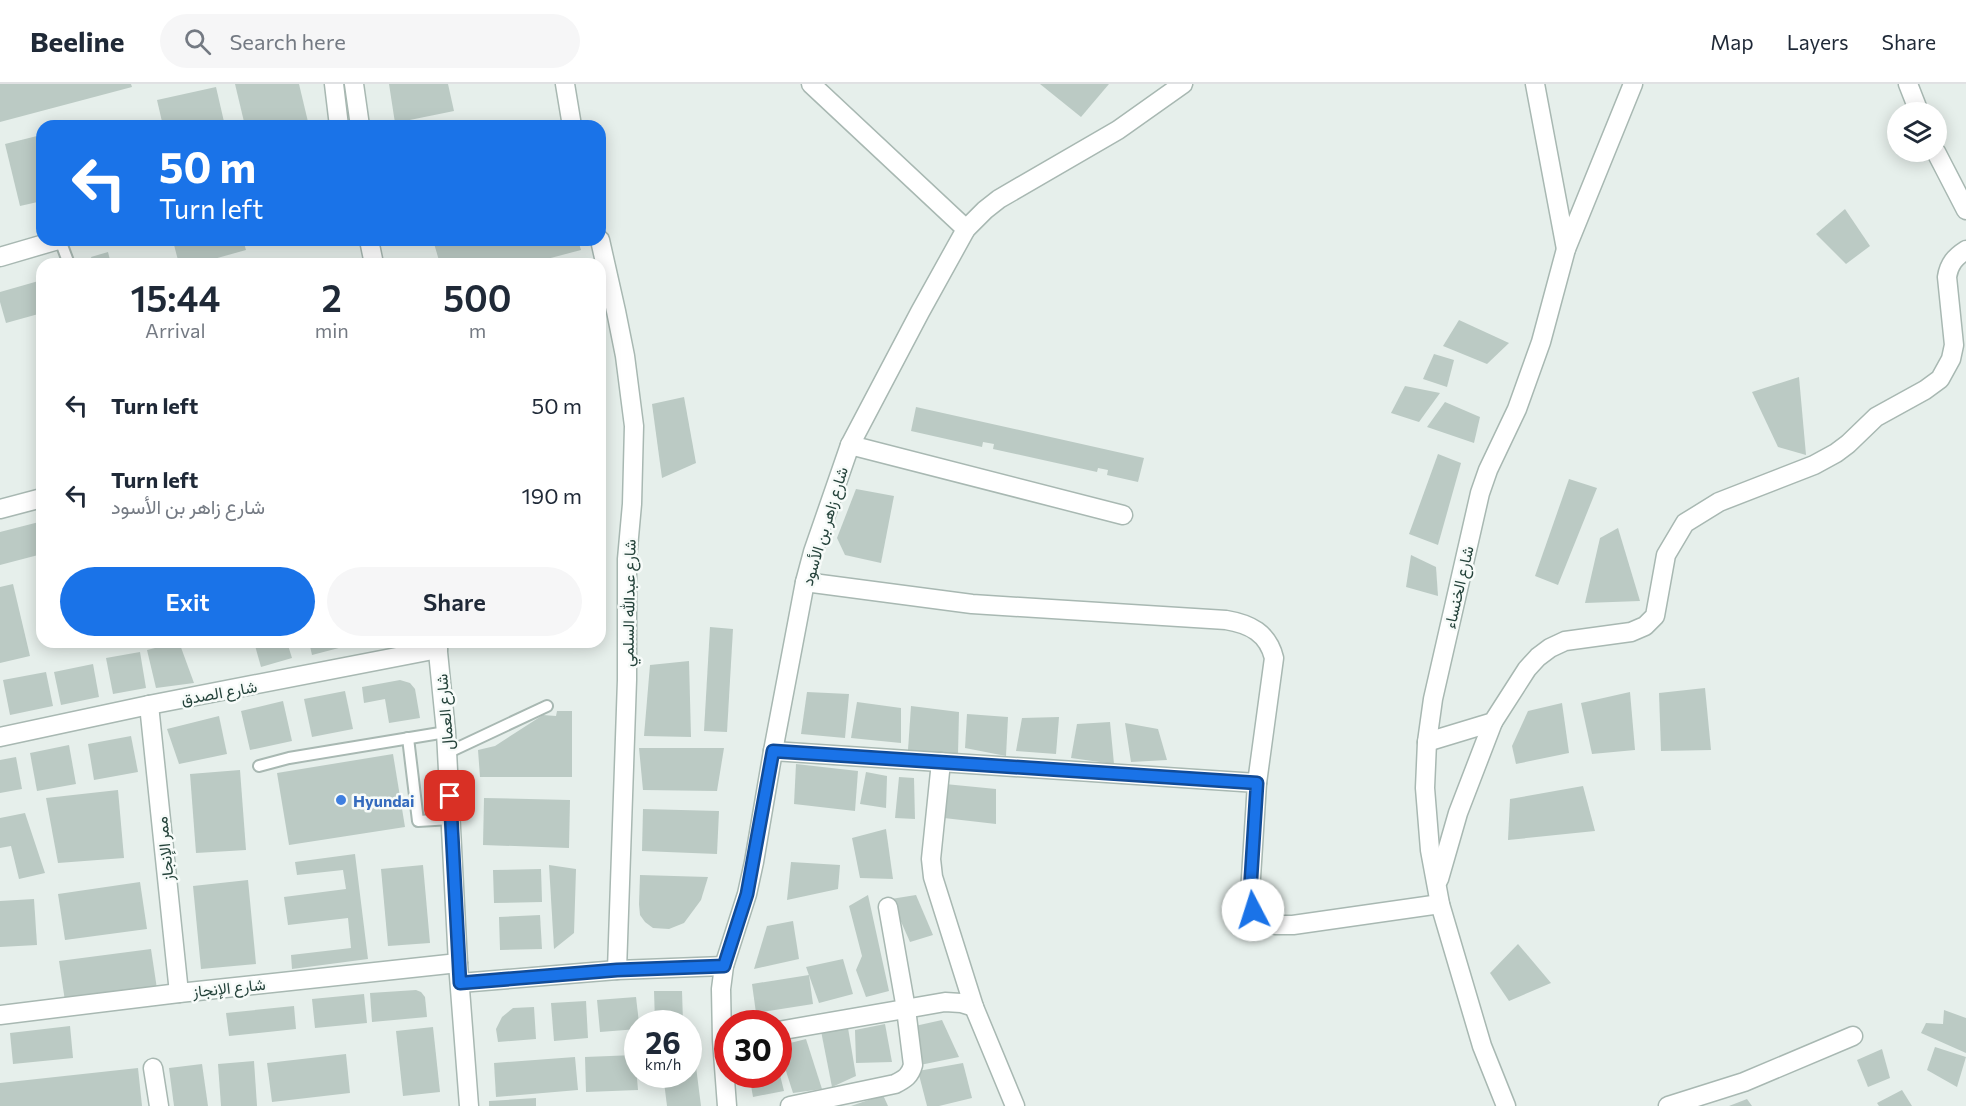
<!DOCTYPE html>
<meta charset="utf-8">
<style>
:root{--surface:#fff;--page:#f6f6f7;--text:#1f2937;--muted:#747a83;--line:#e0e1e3;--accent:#1a73e8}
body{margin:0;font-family:Commissioner,Vazirmatn,sans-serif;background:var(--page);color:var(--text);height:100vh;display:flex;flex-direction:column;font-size:22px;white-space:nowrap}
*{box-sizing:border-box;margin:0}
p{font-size:20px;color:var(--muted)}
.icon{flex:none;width:33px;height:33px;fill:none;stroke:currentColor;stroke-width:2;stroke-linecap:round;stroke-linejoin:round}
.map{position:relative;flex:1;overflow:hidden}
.sheet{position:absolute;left:36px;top:174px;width:570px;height:390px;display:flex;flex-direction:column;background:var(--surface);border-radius:18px;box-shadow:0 3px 15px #0003}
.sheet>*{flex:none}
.banner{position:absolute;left:36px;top:36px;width:570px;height:126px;border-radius:18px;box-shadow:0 3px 15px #0003;background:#1a73e8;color:#fff;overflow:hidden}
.controls{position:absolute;left:1887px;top:18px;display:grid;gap:12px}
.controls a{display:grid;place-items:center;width:60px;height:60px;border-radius:50%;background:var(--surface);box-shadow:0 3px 15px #0003;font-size:30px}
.speed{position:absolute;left:624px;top:926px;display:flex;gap:12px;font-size:30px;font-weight:700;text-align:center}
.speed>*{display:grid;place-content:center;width:78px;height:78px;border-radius:50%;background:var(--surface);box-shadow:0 3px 15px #0003;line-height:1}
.speed small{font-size:15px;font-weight:400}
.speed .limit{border:9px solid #d22;background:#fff;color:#111}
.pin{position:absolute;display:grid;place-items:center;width:51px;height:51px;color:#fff;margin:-26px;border-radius:12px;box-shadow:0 3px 9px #0006}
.me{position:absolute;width:66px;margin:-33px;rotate:355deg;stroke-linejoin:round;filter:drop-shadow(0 0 4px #0008)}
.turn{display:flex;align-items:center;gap:21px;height:126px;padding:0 24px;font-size:27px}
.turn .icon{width:78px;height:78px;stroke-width:2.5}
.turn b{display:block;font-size:42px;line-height:51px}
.eta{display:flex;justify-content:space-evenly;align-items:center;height:102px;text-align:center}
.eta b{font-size:36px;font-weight:600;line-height:42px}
.cta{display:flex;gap:12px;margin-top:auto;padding:12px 24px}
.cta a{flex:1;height:69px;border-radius:36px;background:var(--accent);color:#fff;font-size:24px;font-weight:600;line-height:69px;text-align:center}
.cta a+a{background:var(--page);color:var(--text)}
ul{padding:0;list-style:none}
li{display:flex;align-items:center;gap:18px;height:90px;padding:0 24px}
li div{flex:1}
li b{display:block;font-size:22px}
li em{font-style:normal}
header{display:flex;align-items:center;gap:36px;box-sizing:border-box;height:84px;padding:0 30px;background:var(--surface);border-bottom:2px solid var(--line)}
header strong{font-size:28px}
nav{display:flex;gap:33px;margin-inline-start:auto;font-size:21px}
.search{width:420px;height:54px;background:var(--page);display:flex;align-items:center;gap:15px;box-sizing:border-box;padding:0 21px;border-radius:33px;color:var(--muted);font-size:22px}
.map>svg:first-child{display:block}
.building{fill:#bbcac4}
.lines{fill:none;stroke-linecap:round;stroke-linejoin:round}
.service-casing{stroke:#a8b8b2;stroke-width:14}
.minor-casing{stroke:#a8b8b2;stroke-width:21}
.tertiary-casing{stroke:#a8b8b2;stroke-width:21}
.service{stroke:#fff;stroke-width:10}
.minor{stroke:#fff;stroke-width:18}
.tertiary{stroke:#fff;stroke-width:18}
.route-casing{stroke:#114b97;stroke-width:15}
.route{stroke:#1a73e8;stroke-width:10}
.shop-dot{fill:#3f7fe0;stroke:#f7fbf9;stroke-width:2}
.labels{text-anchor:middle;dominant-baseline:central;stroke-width:5;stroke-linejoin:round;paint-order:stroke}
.street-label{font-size:16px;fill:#24423a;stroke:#f7fbf9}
.shop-label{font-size:16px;font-weight:bold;fill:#366cbe;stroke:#f7fbf9;text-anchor:start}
</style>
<header>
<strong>Beeline</strong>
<div class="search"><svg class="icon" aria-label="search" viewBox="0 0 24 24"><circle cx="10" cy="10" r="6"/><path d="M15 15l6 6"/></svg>Search here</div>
<nav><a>Map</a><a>Layers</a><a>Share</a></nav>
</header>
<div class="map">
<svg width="1966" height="1022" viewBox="0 0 1966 1022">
<rect width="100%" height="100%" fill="#e6efeb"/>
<!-- building -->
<g class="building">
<path d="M0,0h131l1,3 -132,35z"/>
<path d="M235,0h64l10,42h-64z"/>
<path d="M389,0h59l6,27 -59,12z"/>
<path d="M1040,0h69l-28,33z"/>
<path d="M216,3l9,39h-62l-6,-26z"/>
<path d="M37,52l5,22v43l-22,5 -15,-62z"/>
<path d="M1845,125l25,37 -24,18 -30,-30z"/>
<path d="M177,156h66l3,10 -50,14h-17l-6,-23z"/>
<path d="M433,156h145l3,10 -53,14h-88z"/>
<path d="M108,168l3,12h-18l-2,-7z"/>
<path d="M42,196v33l-36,10 -6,-21v-10z"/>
<path d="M1459,236l50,23 -22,21 -44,-18z"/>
<path d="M1434,270l20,6 -7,27 -24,-8z"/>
<path d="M1799,293l7,78 -28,-8 -26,-55z"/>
<path d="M1405,302l35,7 -21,29 -28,-9z"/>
<path d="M684,313l12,66 -34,15 -10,-74z"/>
<path d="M1445,318l35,15 -6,26 -47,-16z"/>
<path d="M916,323l228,51 -6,24 -31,-7 1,-5 -10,-2 -1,4 -104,-23 1,-5 -11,-2 -1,5 -71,-16z"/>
<path d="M1438,370l23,9 -23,82 -29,-11z"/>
<path d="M1569,395l28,9 -39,97 -23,-9z"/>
<path d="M856,405l38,7 -13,67 -36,-8 -8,-17z"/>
<path d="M39,438l3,12v20l-42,11v-33z"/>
<path d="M1618,444l22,73 -55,2 15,-65z"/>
<path d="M1411,471l25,12 2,29 -32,-9z"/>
<path d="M13,500l17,72 -30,7v-76z"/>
<path d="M710,543l23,2 -6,103 -23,-1z"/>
<path d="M179,558l15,41 -38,5 -9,-38z"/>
<path d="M254,558h33l5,16 -31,9z"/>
<path d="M309,558h49v1l-46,12z"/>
<path d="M140,568l6,36 -33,6 -7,-36z"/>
<path d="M689,577l2,76 -47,-1 6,-71z"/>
<path d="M93,580l6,33 -38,8 -7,-33z"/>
<path d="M46,588l7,34 -43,9 -7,-35z"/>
<path d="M400,596l10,3 5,6 5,29 -31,5 -4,-24 -21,4 -2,-16z"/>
<path d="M1705,604l6,62 -50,1 -2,-58z"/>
<path d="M345,607l8,38 -41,8 -8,-38z"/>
<path d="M807,608l42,2 -4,44 -44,-4z"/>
<path d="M1630,608l5,58 -43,4 -11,-51z"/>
<path d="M283,617l9,40 -42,9 -9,-39z"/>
<path d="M857,618l44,6v35l-50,-5z"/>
<path d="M1562,619l7,50 -53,11 -4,-18 16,-35z"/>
<path d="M911,622l48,6 -1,42 -50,-4z"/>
<path d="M557,627h15v66h-92l-2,-27 17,-4 48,-31 13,1z"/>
<path d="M967,630l41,3 -2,39 -41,-8z"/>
<path d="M219,632l8,38 -48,10 -12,-35z"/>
<path d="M1059,633l-3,37 -40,-3 6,-33z"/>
<path d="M1110,638l4,42 -43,-6 6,-34z"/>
<path d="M1125,639l33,6 9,31 -36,2z"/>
<path d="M131,652l7,36 -44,8 -6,-36z"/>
<path d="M69,661l7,39 -39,7 -7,-38z"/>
<path d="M639,664h85l-7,43 -74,-1z"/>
<path d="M393,670l12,73 -116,18 -12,-72z"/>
<path d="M16,673l6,32 -22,4v-33z"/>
<path d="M796,680l62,7 -3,40 -61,-7z"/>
<path d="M240,686l6,80 -50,3 -6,-79z"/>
<path d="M866,688l21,4 -1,32 -26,-4z"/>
<path d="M899,693l15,1 1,41 -20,-1z"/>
<path d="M945,700l51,5v35l-52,-6z"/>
<path d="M1583,702l12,45 -87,9 2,-41z"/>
<path d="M118,706l6,68 -66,5 -12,-65z"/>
<path d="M484,714l86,2 -1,48 -86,-3z"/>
<path d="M643,725l76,2 -2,43 -75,-3z"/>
<path d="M25,729l20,60 -26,6 -8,-33 -11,2v-30z"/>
<path d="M886,745l7,50 -33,-1 -8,-40z"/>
<path d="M355,770l13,105 -76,10 -1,-14 60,-7 -3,-30 -60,7 -4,-28 62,-8 -3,-19 -46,5 -2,-13z"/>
<path d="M791,778l49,3 -2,24 -51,11z"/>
<path d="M423,781l7,78 -42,3 -7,-77z"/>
<path d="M549,781l27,4 -2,64 -20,16z"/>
<path d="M541,785l1,33 -48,1 -1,-33z"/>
<path d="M640,791l68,2 -7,23 -17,23 -15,6 -16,-1 -8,-6 -5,-7 -1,-11z"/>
<path d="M248,796l8,84 -55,5 -8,-83z"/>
<path d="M140,798l7,47 -82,11 -7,-46z"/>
<path d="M868,811l21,96 -23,6 -10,-27 6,-14 -13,-50z"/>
<path d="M916,811l17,40 -23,7 -19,-43z"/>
<path d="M34,815l3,46 -37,2v-46z"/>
<path d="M540,831l2,34 -42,1 -1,-33z"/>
<path d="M793,837l6,38 -45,10 13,-43z"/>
<path d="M1518,860l33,39 -42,18 -19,-28z"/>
<path d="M151,865l6,40 -92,12 -6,-40z"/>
<path d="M843,875l10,35 -34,9 -13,-36z"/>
<path d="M809,891l4,29 -57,9 -4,-29z"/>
<path d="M416,906l5,2 4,5 2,20 -55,5 -2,-29z"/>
<path d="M654,907h28l1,32h-28z"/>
<path d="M364,910l3,29 -52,5 -3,-29z"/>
<path d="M636,913l3,26 -1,6 -38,3 -3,-32z"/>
<path d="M586,917l2,37 -34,3 -3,-38z"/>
<path d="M294,922l2,23 -67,7 -3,-23z"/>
<path d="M534,923l2,32 -38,3 -2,-13 6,-12 11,-9z"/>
<path d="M1944,926l22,8v35l-45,-20 5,-10 17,1z"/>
<path d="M942,936l17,37 -39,8 -5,-39z"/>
<path d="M885,940l7,38 -36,1 -1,-33z"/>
<path d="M70,942l3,32 -60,6 -3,-31z"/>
<path d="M433,943l7,65 -37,4 -7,-65z"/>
<path d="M848,944l8,48 -24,11 -11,-56z"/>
<path d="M806,955l16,50 -29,4 -15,-47z"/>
<path d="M688,959h5l8,63h-34l-4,-32h25z"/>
<path d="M1935,963l31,10 -9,30 -30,-17z"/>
<path d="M1882,965l8,29 -22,9 -11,-27z"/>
<path d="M346,970l4,39 -78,9 -5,-39z"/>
<path d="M635,971l3,35 -52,2 -1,-35z"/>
<path d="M575,973l3,33 -82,7 -2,-34z"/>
<path d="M254,977l3,45h-36l-3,-42z"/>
<path d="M963,979l9,35 -33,8h-12l-9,-35z"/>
<path d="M202,980l6,42h-34l-5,-38z"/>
<path d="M778,983l6,24 -31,6 -4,-23h29z"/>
<path d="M138,984l4,38h-142v-23z"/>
<path d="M1902,1006l10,16h-33l-2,-3z"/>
<path d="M883,1011l5,11h-37z"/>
<path d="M536,1014v8h-47v-5z"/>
<path d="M1747,1015l5,7h-23z"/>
</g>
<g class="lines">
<!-- service casing -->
<g class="service-casing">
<g id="service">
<path d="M60,156l9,24"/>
<path d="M408,654l10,83 33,-2"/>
<path d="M447,669l100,-47"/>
<path d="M259,682l30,-8 157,-26"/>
</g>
</g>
<!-- minor casing -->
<g class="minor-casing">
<g id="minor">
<path d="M565,0l7,42"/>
<path d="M811,0l155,145"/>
<path d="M1535,0l31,165"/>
<path d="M1908,0l11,28"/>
<path d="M1936,68l30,58"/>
<path d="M600,156l16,71 9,45 9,70 -2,78 -5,55v121l-10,290"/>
<path d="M850,361l273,70"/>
<path d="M0,425l42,-11"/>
<path d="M805,498l167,22 254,16c24,4 42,13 48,38l-17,125"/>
<path d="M149,621l30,288"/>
<path d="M0,653l149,-32 289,-56"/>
<path d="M1427,658l66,-20 34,-53 11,-12 12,-9 15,-7 66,-9 14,-6 10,-10 11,-61 19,-32 34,-21 95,-37 22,-12 12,-9 28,-27 49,-27 15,-11 11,-20 3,-14 -7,-68c2,-13 8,-20 19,-27"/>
<path d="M773,667l484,32 -7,110 3,17 7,9 7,4 9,2h17l147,-21"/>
<path d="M941,678l-10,97 2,18 41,130 41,99"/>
<path d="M1439,795l19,-66 35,-91"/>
<path d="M460,899l157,-13 107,-4"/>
<path d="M0,931l179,-22 279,-30"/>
<path d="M778,947l167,-29 16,1 13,4"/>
<path d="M153,984l6,38"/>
<path d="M727,1022l-5,-66 -1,-51 3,-23 23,-72 7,-32 19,-111 32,-169 8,-30 37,-107 70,-133 46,-83 19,-19 14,-11 119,-69 65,-46"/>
<path d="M790,1022l105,-22c10,-5 15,-8 18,-19l-7,-56 -18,-102"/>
<path d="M1506,1022l-24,-60 -42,-142 -10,-54 -5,-62 2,-46 6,-43 47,-206 8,-23 29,-61 24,-67 25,-93 67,-165"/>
<path d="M1668,1022l76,-24 109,-46"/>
</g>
</g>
<!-- tertiary casing -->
<g class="tertiary-casing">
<g id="tertiary">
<path d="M334,0l5,42"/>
<path d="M354,0l6,42"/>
<path d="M369,156l5,24"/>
<path d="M0,173l58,-17"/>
<path d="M437,558l9,90 12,231 11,143"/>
</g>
</g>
<!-- service -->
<use href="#service" class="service"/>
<!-- minor -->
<use href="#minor" class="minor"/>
<!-- tertiary -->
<use href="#tertiary" class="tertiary"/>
</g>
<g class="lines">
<!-- route casing -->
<g class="route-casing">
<path id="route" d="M450,712l10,187 157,-13 107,-4 23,-72 26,-143 484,32 -7,110 3,17"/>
</g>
<!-- route -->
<use href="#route" class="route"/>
</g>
<!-- markers -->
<circle class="shop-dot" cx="341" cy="716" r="6"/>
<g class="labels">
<!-- street labels -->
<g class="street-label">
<text transform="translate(824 442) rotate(-73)">شارع زاهر بن الأسود</text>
<text transform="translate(1458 503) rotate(-77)">شارع الخنساء</text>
<text transform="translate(628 519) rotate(-89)">شارع عبدالله السلمي</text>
<text transform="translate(219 608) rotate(-10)">شارع الصدق</text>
<text transform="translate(444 628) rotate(-95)">شارع العمال</text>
<text transform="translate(164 765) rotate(-96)">ممر الإنجاز</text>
<text transform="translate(229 903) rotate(-6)">شارع الإنجاز</text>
</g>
<!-- shop labels -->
<g class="shop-label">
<text x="353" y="716">Hyundai</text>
</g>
</g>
</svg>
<div class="controls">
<a><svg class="icon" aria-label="layers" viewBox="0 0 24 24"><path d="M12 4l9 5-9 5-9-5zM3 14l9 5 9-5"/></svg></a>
</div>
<div class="speed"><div>26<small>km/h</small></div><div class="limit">30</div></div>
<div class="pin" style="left:450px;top:712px;background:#d93025"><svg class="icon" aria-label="arrive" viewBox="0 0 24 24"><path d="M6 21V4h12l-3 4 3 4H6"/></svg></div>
<svg class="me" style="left:1253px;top:826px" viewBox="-20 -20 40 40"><circle r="19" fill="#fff"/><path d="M0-13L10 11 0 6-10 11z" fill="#1a73e8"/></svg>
<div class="banner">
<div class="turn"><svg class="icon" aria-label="left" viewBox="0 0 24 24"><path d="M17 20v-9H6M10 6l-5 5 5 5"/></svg><div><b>50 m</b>Turn left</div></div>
</div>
<section class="sheet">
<div class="eta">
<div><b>15:44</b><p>Arrival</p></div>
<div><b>2</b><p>min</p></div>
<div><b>500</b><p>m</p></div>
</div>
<ul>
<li><svg class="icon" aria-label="left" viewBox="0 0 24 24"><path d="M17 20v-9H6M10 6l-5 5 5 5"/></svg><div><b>Turn left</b></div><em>50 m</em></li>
<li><svg class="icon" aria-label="left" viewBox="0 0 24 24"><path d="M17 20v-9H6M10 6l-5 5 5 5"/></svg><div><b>Turn left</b><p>شارع زاهر بن الأسود</p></div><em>190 m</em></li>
</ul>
<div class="cta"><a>Exit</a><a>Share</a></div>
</section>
</div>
